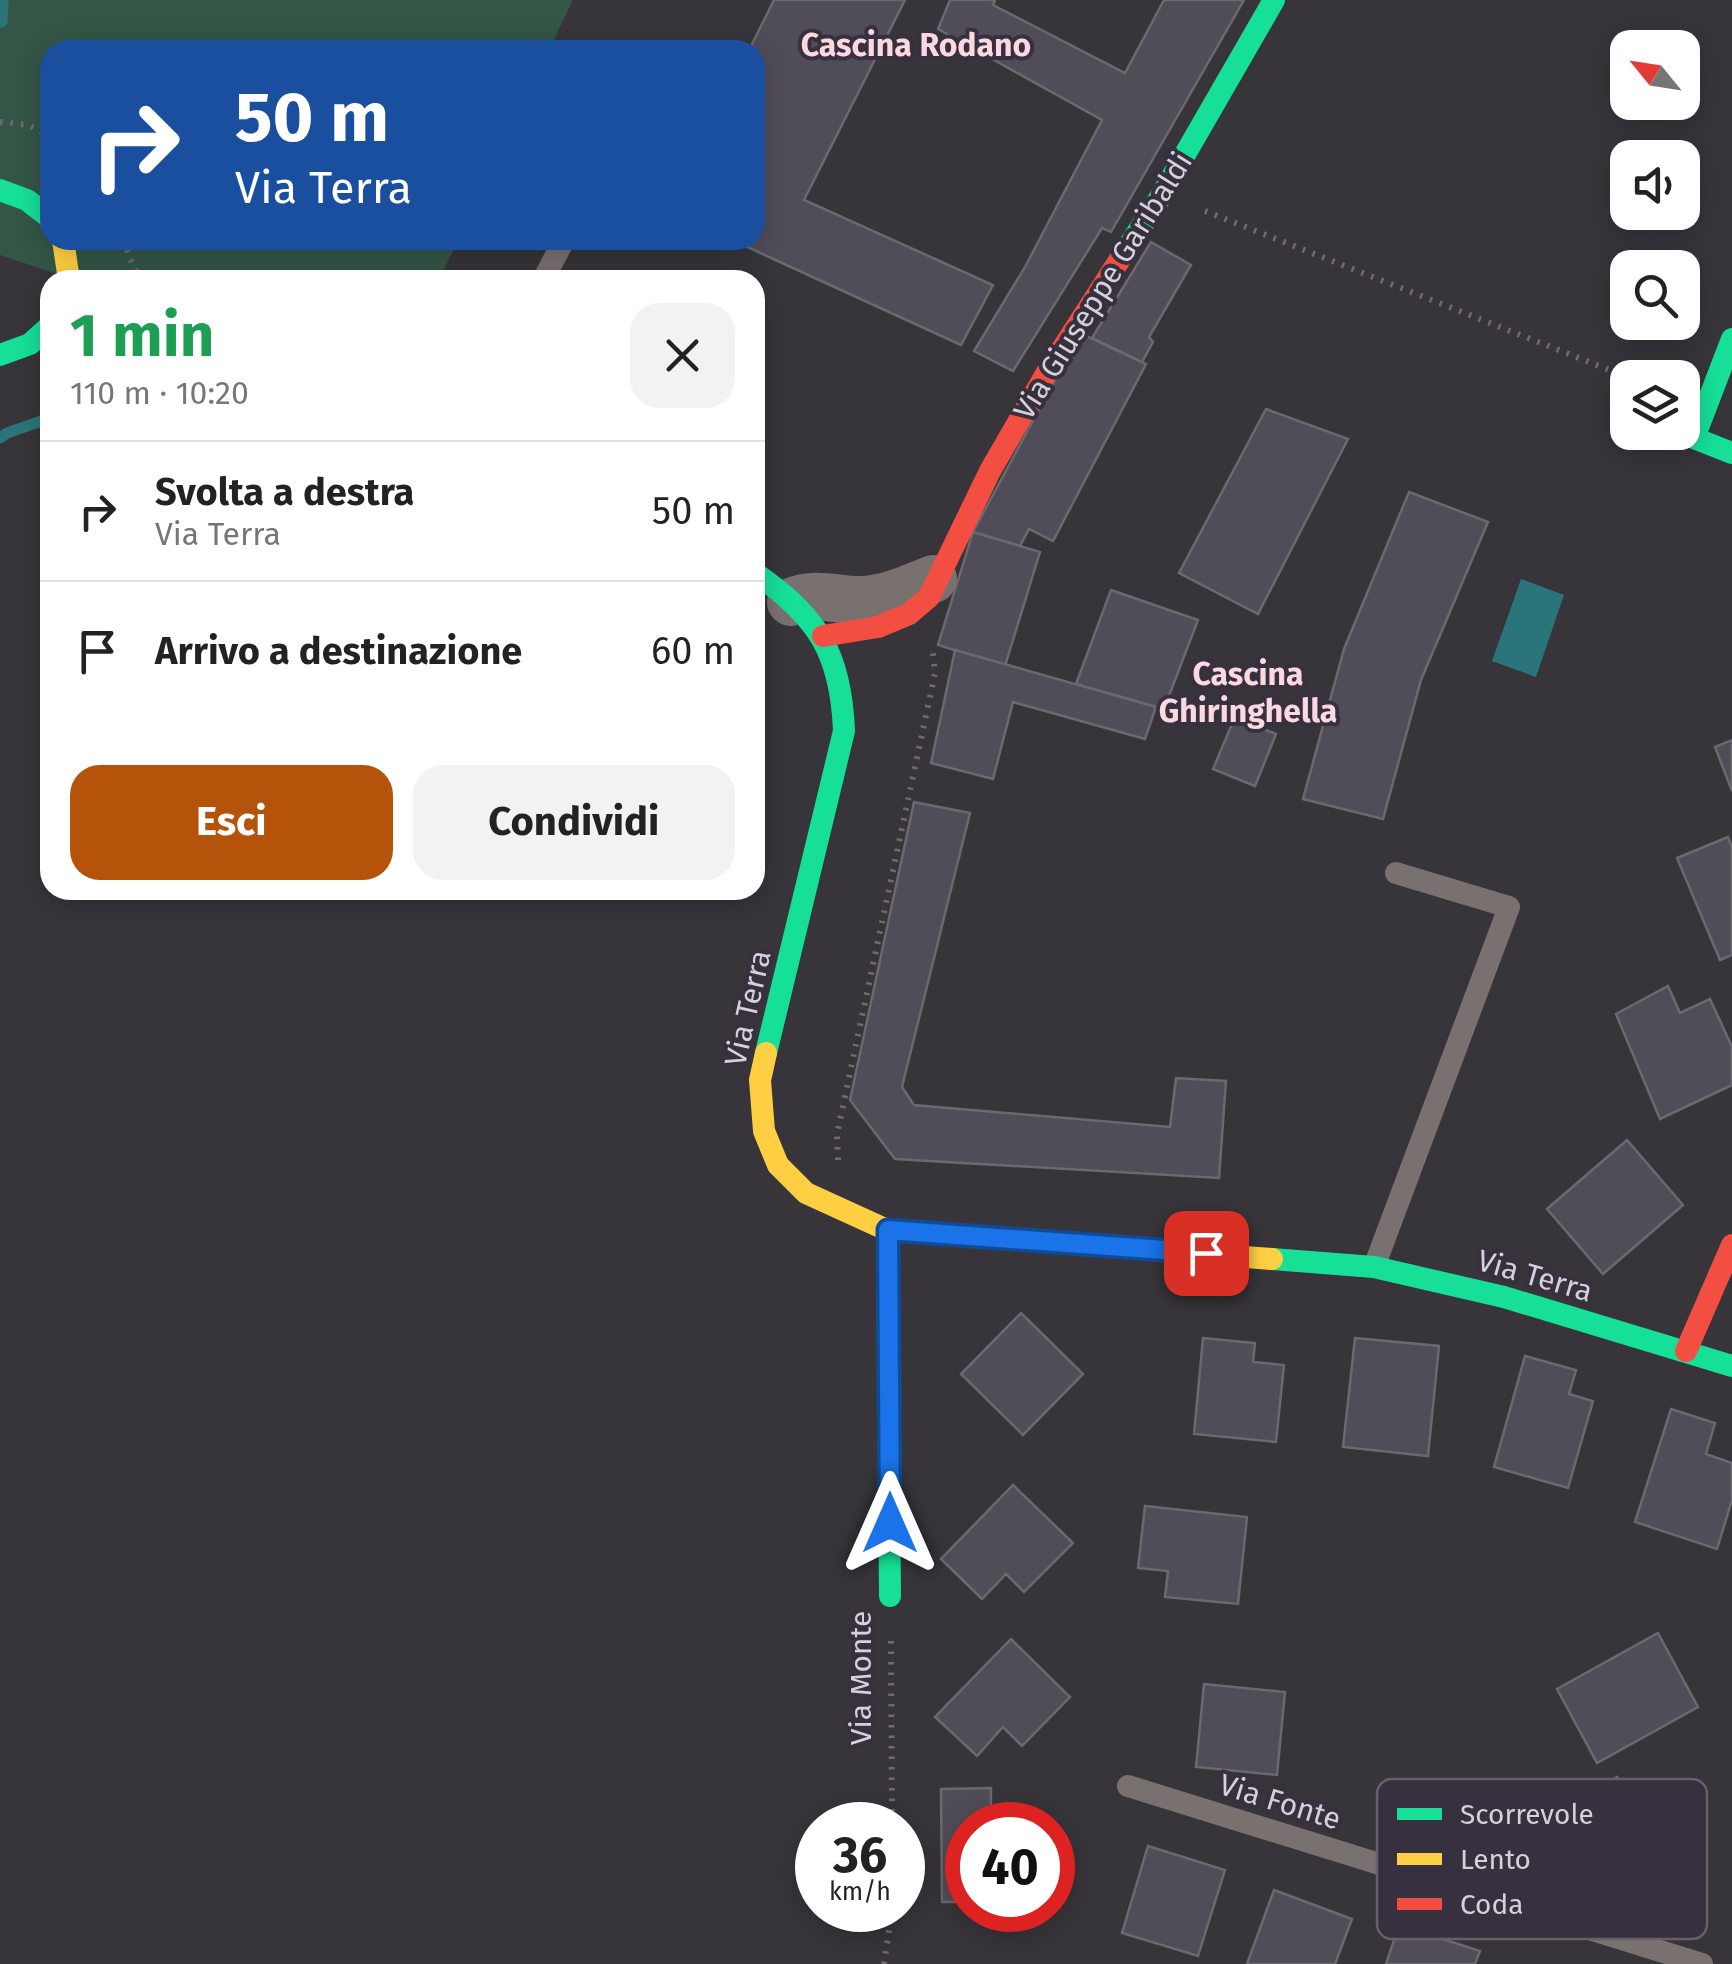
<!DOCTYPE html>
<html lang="it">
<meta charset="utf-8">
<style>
:root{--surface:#fff;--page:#f2f2f2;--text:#222;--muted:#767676;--line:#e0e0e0;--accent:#b45309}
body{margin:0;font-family:"Fira Sans",sans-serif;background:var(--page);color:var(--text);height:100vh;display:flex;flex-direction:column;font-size:38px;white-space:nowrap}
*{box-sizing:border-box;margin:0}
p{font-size:32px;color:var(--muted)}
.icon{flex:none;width:55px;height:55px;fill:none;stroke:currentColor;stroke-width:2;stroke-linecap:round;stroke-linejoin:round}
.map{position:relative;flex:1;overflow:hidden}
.panel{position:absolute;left:40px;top:270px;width:725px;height:630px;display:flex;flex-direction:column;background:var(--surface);border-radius:30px;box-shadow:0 5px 25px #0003}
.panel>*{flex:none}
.banner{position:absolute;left:40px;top:40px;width:725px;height:210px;border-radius:30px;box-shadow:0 5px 25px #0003;background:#1a4fa0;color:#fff;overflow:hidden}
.needle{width:65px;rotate:300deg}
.controls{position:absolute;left:1610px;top:30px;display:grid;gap:20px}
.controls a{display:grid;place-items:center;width:90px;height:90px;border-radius:20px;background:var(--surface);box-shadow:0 5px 25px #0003;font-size:50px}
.speed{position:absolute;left:795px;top:1802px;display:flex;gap:20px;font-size:50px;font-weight:700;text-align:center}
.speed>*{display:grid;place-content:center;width:130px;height:130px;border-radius:50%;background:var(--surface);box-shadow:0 5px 25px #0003;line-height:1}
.speed small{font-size:25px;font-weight:400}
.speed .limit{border:15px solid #d22;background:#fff;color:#111}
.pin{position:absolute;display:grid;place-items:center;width:85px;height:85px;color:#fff;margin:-42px;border-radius:20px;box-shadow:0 5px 15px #0006}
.me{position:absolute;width:110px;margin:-55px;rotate:0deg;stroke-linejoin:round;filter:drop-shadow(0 0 8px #0008)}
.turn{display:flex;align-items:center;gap:35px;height:210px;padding:0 30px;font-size:45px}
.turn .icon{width:130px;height:130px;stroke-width:2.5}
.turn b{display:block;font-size:70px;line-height:85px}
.round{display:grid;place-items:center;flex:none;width:105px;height:105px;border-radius:30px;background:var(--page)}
.summary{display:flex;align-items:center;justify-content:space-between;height:170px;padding:0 30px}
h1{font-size:60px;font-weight:700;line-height:75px;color:#1e9e55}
.action{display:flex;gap:20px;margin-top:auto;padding:20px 30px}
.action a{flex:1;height:115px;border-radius:30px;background:var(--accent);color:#fff;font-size:40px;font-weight:700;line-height:115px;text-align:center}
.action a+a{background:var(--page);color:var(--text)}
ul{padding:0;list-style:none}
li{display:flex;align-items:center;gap:30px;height:140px;padding:0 30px;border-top:2px solid var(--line)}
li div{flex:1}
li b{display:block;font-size:38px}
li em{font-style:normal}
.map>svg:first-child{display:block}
.green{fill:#345646}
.water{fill:#2a7579}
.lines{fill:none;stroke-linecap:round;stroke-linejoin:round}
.stream{stroke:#2a7579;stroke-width:11}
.building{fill:#504d59;stroke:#6b696e;stroke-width:2.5}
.path{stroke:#706b6c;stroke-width:6;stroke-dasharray:2.5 8;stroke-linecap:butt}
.lane{stroke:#79716f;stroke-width:22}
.street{stroke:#79716f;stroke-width:48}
.fast{stroke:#16e098;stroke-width:22}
.slow{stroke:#ffcf43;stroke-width:22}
.jam{stroke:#f24e42;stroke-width:22}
.route-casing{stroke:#114b97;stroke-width:25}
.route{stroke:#1a73e8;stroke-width:18}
.labels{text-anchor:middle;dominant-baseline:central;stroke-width:8;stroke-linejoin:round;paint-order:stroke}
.street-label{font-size:30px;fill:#d5d1da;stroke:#37303e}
.neighbourhood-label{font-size:32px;font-weight:bold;fill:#fcd9e1;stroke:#37303e}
.key{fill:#37303e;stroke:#66606d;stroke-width:2.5}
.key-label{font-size:28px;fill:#d5d1da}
</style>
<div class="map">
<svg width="1732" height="1964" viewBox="0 0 1732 1964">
<rect width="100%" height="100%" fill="#37343a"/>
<!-- green -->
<path class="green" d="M0,0h573l-24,50h-499v190h408l-19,40h-364l-75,-25z"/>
<!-- water -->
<path class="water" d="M1521,579l43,16 -28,82 -44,-16z"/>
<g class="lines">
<!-- stream -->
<g class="stream">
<path d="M2,22l1,-22"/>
<path d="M0,438l7,-5 43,-15"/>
</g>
</g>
<!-- building -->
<g class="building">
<path d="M774,0h131l-101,200 189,85 -32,60 -229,-105h23v-190h-6z"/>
<path d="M950,0h45l-2,5 132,68 39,-73h80l-133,232 -9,-4 -89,143 -39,-20 51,-84 77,-147 -164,-91z"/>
<path d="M1151,242l40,23 -42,72 4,5 -11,20 -50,-24z"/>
<path d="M1080,333l66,31 -93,177 -24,-12 -9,17 -47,-14z"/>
<path d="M1266,409l82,30 -90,175 -79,-41z"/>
<path d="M1409,492l79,30 -67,158 -38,139 -80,-20 41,-150z"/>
<path d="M973,532l67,20 -35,114 -67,-21z"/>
<path d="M1111,590l87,30 -34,89 -88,-25z"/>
<path d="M955,650l201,57 -11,32 -132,-37 -20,77 -62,-16z"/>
<path d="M1235,717l41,17 -21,52 -42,-17z"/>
<path d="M1732,740v51l-17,-44z"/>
<path d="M914,802l56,11 -68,274 12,18 256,22 6,-49 50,3 -7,97 -324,-19 -45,-59z"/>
<path d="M1728,837l4,10v108l-12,5 -43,-102z"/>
<path d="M1668,986l12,27 30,-14 22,48v38l-72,34 -44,-105z"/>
<path d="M1627,1140l56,65 -80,69 -56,-65z"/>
<path d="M1021,1313l62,61 -60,61 -62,-61z"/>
<path d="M1203,1338l52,5 -2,19 31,3 -8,77 -82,-8z"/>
<path d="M1355,1338l84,8 -11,110 -85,-9z"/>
<path d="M1525,1356l51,14 -7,24 24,7 -25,87 -74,-21z"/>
<path d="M1671,1409l44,14 -9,31 26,9v37l-15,49 -82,-27z"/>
<path d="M1013,1485l60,58 -49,49 -18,-18 -24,25 -41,-40z"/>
<path d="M1145,1506l102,11 -9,87 -73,-7 3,-26 -30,-3z"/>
<path d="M1658,1633l40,74 -101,56 -40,-74z"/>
<path d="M1011,1639l59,58 -48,49 -19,-19 -26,29 -42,-39z"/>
<path d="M1204,1684l81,8 -8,83 -81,-8z"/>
<path d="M1617,1777l48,73 -73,48 -47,-74z"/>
<path d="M991,1788v25l31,-1v13h-54v77h-26l-1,-113z"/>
<path d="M1148,1846l77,24 -27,86 -76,-23z"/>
<path d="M1274,1890l78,29 -17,45h-88z"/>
<path d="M1399,1925l81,26 -5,13h-89z"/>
</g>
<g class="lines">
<!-- path -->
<g class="path">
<path d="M0,122l28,3 22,11"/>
<path d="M1205,211l425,167"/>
<path d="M124,240l5,17 12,23"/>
<path d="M838,1160l-1,-26 98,-461 -2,-20"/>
<path d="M891,1641l1,184"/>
<path d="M884,1964l8,-54"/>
</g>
<!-- lane -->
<g class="lane">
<path d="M543,280l21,-40"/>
<path d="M1374,1267l135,-360 -113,-34"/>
<path d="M1128,1786l574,178"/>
</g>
<!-- street -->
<path class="street" d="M791,602c26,-11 46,-1 72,-2 25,-1 47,-12 70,-21"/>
<!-- fast -->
<g class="fast">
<path d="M0,190l27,10 23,18"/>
<path d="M1124,253l37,-57 113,-196"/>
<path d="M1732,339l-38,99 38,15"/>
<path d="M0,355l30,-11 20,-18"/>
<path d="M755,573c63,44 86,80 89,158l-78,322"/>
<path d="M887,1230l3,366"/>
<path d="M1272,1259l102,8 130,30 228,69"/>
</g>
<!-- slow -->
<g class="slow">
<path d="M63,240l6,40"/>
<path d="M766,1053l-6,27 4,51 14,34 28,28 81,37 385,29"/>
</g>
<!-- jam -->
<g class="jam">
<path d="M823,636l55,-9 31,-13 20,-17 61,-126 56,-97 78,-121"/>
<path d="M1686,1351l46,-106"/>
</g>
</g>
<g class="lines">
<!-- route casing -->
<g class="route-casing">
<path id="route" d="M890,1523l-2,-293 318,23"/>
</g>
<!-- route -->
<use href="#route" class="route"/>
</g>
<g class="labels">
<!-- street labels -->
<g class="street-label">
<text transform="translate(1103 286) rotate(-58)">Via Giuseppe Garibaldi</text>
<text transform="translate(748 1008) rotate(-77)">Via Terra</text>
<text transform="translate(1535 1276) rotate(16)">Via Terra</text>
<text transform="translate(861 1678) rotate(-90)">Via Monte</text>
<text transform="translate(1280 1802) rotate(17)">Via Fonte</text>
</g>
<!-- neighbourhood labels -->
<g class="neighbourhood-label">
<text x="916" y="45">Cascina Rodano</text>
<text x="1248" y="674">Cascina<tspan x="1248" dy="37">Ghiringhella</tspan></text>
</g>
</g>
<!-- legend -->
<rect x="1377" y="1779" width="330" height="160" rx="15" class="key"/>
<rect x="1397" y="1808" width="45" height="12" fill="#16e098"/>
<rect x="1397" y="1853" width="45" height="12" fill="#ffcf43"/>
<rect x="1397" y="1898" width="45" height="12" fill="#f24e42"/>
<g class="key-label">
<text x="1460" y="1824">Scorrevole</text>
<text x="1460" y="1869">Lento</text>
<text x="1460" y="1914">Coda</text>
</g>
</svg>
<div class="controls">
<a><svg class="needle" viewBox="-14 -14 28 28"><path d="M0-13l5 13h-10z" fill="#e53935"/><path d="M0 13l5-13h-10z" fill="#767676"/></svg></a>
<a><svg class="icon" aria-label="sound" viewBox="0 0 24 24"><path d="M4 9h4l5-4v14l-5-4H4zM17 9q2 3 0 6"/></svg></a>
<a><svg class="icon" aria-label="search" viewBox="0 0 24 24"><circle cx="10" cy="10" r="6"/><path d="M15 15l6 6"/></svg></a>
<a><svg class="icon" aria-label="layers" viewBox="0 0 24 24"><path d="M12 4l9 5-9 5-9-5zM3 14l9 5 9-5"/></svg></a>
</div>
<div class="speed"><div>36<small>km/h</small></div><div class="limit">40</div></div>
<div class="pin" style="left:1206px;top:1253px;background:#d93025"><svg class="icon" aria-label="arrive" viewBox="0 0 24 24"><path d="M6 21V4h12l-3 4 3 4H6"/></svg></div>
<svg class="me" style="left:890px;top:1523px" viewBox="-20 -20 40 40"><path d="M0-17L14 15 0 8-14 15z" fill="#1a73e8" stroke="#fff" stroke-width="4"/></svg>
<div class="banner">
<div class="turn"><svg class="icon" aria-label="right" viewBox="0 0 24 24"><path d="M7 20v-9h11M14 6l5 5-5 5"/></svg><div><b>50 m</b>Via Terra</div></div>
</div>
<section class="panel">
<div class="summary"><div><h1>1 min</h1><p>110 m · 10:20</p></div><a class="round"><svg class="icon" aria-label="close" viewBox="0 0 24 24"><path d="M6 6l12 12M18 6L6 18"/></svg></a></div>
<ul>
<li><svg class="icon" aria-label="right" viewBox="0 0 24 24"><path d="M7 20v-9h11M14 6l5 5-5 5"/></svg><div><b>Svolta a destra</b><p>Via Terra</p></div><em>50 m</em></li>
<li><svg class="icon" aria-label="arrive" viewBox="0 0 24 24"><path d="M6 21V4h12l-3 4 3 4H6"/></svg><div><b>Arrivo a destinazione</b></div><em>60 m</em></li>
</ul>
<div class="action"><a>Esci</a><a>Condividi</a></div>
</section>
</div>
